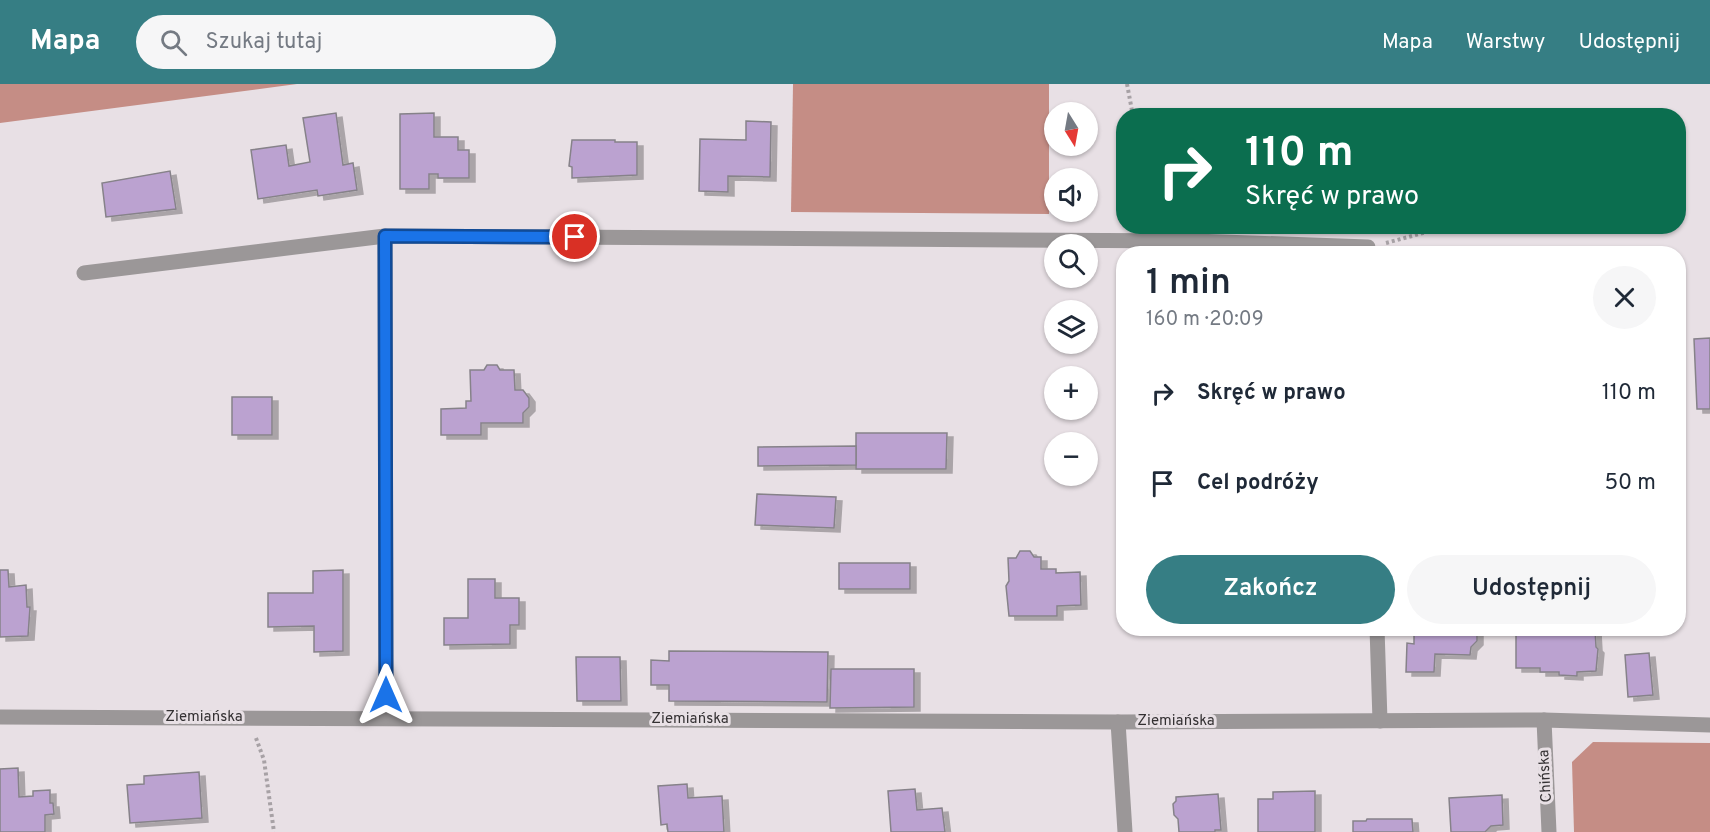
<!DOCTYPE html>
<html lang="pl">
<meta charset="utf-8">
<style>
:root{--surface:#fff;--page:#f6f6f7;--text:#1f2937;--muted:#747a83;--accent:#367e84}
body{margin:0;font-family:Overpass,sans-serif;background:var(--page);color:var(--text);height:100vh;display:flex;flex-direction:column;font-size:22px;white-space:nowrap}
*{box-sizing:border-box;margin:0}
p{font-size:20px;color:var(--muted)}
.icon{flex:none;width:33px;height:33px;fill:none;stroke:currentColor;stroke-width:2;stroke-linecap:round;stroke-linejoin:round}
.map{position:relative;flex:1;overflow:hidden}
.details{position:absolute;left:1116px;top:162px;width:570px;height:390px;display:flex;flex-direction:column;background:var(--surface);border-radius:24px;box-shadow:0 2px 4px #0004}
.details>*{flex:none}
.hud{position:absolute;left:1116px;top:24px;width:570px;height:126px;border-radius:24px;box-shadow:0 2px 4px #0004;background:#0b6e4f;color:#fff;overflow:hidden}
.needle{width:39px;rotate:169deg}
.tools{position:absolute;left:1044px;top:18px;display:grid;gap:12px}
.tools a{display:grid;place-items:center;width:54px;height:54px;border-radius:50%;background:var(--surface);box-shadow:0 2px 4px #0004;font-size:30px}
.pin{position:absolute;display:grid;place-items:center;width:51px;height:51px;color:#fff;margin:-26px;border:3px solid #fff;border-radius:50%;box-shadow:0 2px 6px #0007}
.me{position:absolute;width:66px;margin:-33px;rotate:0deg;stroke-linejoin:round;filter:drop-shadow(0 0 4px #0008)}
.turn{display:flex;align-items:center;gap:21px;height:126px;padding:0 30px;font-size:27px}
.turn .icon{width:78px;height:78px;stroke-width:2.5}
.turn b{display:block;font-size:42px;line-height:51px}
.round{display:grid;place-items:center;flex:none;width:63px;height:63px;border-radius:32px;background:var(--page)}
.head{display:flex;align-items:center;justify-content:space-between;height:102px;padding:0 30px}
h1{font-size:36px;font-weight:600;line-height:45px}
.action{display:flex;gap:12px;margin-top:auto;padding:12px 30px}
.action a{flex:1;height:69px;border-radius:36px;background:var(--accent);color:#fff;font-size:24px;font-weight:600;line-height:69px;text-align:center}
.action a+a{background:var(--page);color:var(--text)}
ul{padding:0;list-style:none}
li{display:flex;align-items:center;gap:18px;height:90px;padding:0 30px}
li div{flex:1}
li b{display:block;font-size:22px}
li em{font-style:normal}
header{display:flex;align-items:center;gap:36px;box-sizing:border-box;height:84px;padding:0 30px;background:var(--accent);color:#fff}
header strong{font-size:28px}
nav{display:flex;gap:33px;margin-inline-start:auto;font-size:21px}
.search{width:420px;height:54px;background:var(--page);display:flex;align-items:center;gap:15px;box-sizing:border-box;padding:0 21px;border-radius:33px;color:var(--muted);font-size:22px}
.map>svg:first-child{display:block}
.forest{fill:#c58d85}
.building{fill:#bba2d0;stroke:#868289;stroke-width:1.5;filter:url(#shadow)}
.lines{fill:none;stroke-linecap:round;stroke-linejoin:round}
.path{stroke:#a7a1a5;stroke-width:4;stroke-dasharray:3 3;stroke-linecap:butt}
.street{stroke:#9b9798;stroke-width:15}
.route-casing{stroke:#114b97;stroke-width:15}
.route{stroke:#1a73e8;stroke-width:10}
.labels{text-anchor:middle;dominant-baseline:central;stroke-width:6;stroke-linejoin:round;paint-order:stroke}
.street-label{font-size:15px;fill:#343133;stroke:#e8e0e5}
</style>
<header>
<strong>Mapa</strong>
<div class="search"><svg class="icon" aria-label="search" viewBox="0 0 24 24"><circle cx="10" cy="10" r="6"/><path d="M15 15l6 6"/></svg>Szukaj tutaj</div>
<nav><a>Mapa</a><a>Warstwy</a><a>Udostępnij</a></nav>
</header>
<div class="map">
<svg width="1710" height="748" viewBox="0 0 1710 748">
<defs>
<filter id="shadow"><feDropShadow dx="6" dy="4" stdDeviation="0" flood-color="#0004"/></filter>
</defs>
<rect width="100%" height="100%" fill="#e8e0e5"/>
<!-- forest -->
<g class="forest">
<path d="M0,0h297l-297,39z"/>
<path d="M793,0h256v130l-258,-2z"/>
<path d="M1593,658l117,1v89h-136l-2,-70z"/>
</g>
<!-- building -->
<g class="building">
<path d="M336,29l7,52 10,-2 4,27 -39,6 -1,-6 -59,9 -7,-49 35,-5 3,21 21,-4 -7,-44z"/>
<path d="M434,29v24h24v13h11v28h-31v-4h-9v15h-29v-75z"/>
<path d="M746,37l25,1 -1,55 -42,-1v16l-29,-1 1,-52 46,1z"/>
<path d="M572,56h43v2h22v33l-65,3v-11l-3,-1z"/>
<path d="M170,87l6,38 -70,8 -4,-34z"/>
<path d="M1710,254v71h-13l-3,-70z"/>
<path d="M487,281h10l3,5h14l1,20h8l6,8v9l-6,6v10h-42v12h-40v-26l25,-1v-7h5l-1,-31h14z"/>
<rect x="232" y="313" width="40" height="38"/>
<path d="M856,349h91l-1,36h-90z"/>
<path d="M856,362v19l-98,1v-19z"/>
<path d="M757,410l79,3 -2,31 -79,-3z"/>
<path d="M1020,467h10l4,6h7v12h15v4l24,-1 1,33 -24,1v10h-48l-3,-30 3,-5 -1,-23h8z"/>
<rect x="839" y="479" width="71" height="26"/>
<path d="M0,486h8l1,17 17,-2 1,22h3l-2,29 -28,1z"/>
<path d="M343,486v81l-29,1v-26l-46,1v-34h45v-22z"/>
<path d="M468,495h27v19h24v27h-9v19l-66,1v-27h24z"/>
<path d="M1414,544h60l3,4v9l-6,6 -1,8 -35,-1 -1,18h-28l1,-29 7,1z"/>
<path d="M1595,545l1,18 2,2 -2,22 -19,1v4l-18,-1v-3h-19v-4h-24v-35h24v-3z"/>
<path d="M669,567l159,1 -1,50 -158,-1v-16h-18v-25l18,1z"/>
<path d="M1649,569l4,42 -25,2 -3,-42z"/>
<path d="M576,573h44l1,44h-44z"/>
<path d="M831,585h83v38l-84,1z"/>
<path d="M18,684l1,29 14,-1v-5l17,-1v13h3l1,11 -9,1v17h-45v-63z"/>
<path d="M199,688l3,46 -72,5 -3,-38 17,-1v-8z"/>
<path d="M687,700l1,14 34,-2 2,36h-56l-1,-8 -6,1 -3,-39z"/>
<path d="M915,705l2,21 25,-2 3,24h-54l-3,-41z"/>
<path d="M1315,707v41h-57v-33h15v-7z"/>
<path d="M1218,710l3,36h-6v2h-36l-1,-13 -4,-4 -1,-11 3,-3v-4z"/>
<path d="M1502,711l1,30 -12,1 -6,6h-34l-2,-34z"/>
<path d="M1367,735h45l1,13h-60v-11h13z"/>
</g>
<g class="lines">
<!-- path -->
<g class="path">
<path d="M1127,0l6,32"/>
<path d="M1386,159l63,-17"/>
<path d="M256,654l8,22 10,72"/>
</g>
<!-- street -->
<g class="street">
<path d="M385,152l1,482"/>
<path d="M84,189l301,-37 809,5 174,6v7"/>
<path d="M1377,544l3,93"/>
<path d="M0,633l1118,5 426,-2 166,5"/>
<path d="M1544,636l5,112"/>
<path d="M1118,638l7,110"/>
</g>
</g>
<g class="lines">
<!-- route casing -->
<g class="route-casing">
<path id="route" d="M386,611l-1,-459 190,1"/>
</g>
<!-- route -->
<use href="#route" class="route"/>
</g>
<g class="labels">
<!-- street labels -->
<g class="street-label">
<text x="204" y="633">Ziemiańska</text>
<text x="690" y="635">Ziemiańska</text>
<text x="1176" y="637">Ziemiańska</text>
<text transform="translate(1546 692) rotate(-93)">Chińska</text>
</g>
</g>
</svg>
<div class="tools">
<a><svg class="needle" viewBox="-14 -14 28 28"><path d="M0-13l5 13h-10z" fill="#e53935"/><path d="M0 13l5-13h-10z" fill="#747a83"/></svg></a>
<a><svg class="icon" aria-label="sound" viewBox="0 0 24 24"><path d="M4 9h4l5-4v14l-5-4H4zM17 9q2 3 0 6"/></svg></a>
<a><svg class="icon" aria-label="search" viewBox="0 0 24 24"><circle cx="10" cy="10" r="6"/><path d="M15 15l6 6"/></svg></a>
<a><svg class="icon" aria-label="layers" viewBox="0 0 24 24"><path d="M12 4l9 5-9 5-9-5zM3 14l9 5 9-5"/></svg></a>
<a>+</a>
<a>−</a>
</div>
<div class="pin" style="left:575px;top:153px;background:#d93025"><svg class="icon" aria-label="arrive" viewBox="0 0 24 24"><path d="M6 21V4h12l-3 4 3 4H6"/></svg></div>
<svg class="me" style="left:386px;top:611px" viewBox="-20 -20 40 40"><path d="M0-17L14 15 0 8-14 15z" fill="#1a73e8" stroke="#fff" stroke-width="4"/></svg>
<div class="hud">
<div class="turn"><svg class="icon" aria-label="right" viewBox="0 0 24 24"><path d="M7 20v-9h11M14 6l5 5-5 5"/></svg><div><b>110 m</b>Skręć w prawo</div></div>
</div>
<section class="details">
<div class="head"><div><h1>1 min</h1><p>160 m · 20:09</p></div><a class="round"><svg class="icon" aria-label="close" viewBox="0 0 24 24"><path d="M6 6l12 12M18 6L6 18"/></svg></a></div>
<ul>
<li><svg class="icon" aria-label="right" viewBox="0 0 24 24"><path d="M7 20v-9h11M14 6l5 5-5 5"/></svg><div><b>Skręć w prawo</b></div><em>110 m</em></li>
<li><svg class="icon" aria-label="arrive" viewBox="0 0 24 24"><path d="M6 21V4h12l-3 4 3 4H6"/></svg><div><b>Cel podróży</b></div><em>50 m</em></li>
</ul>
<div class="action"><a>Zakończ</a><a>Udostępnij</a></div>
</section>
</div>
